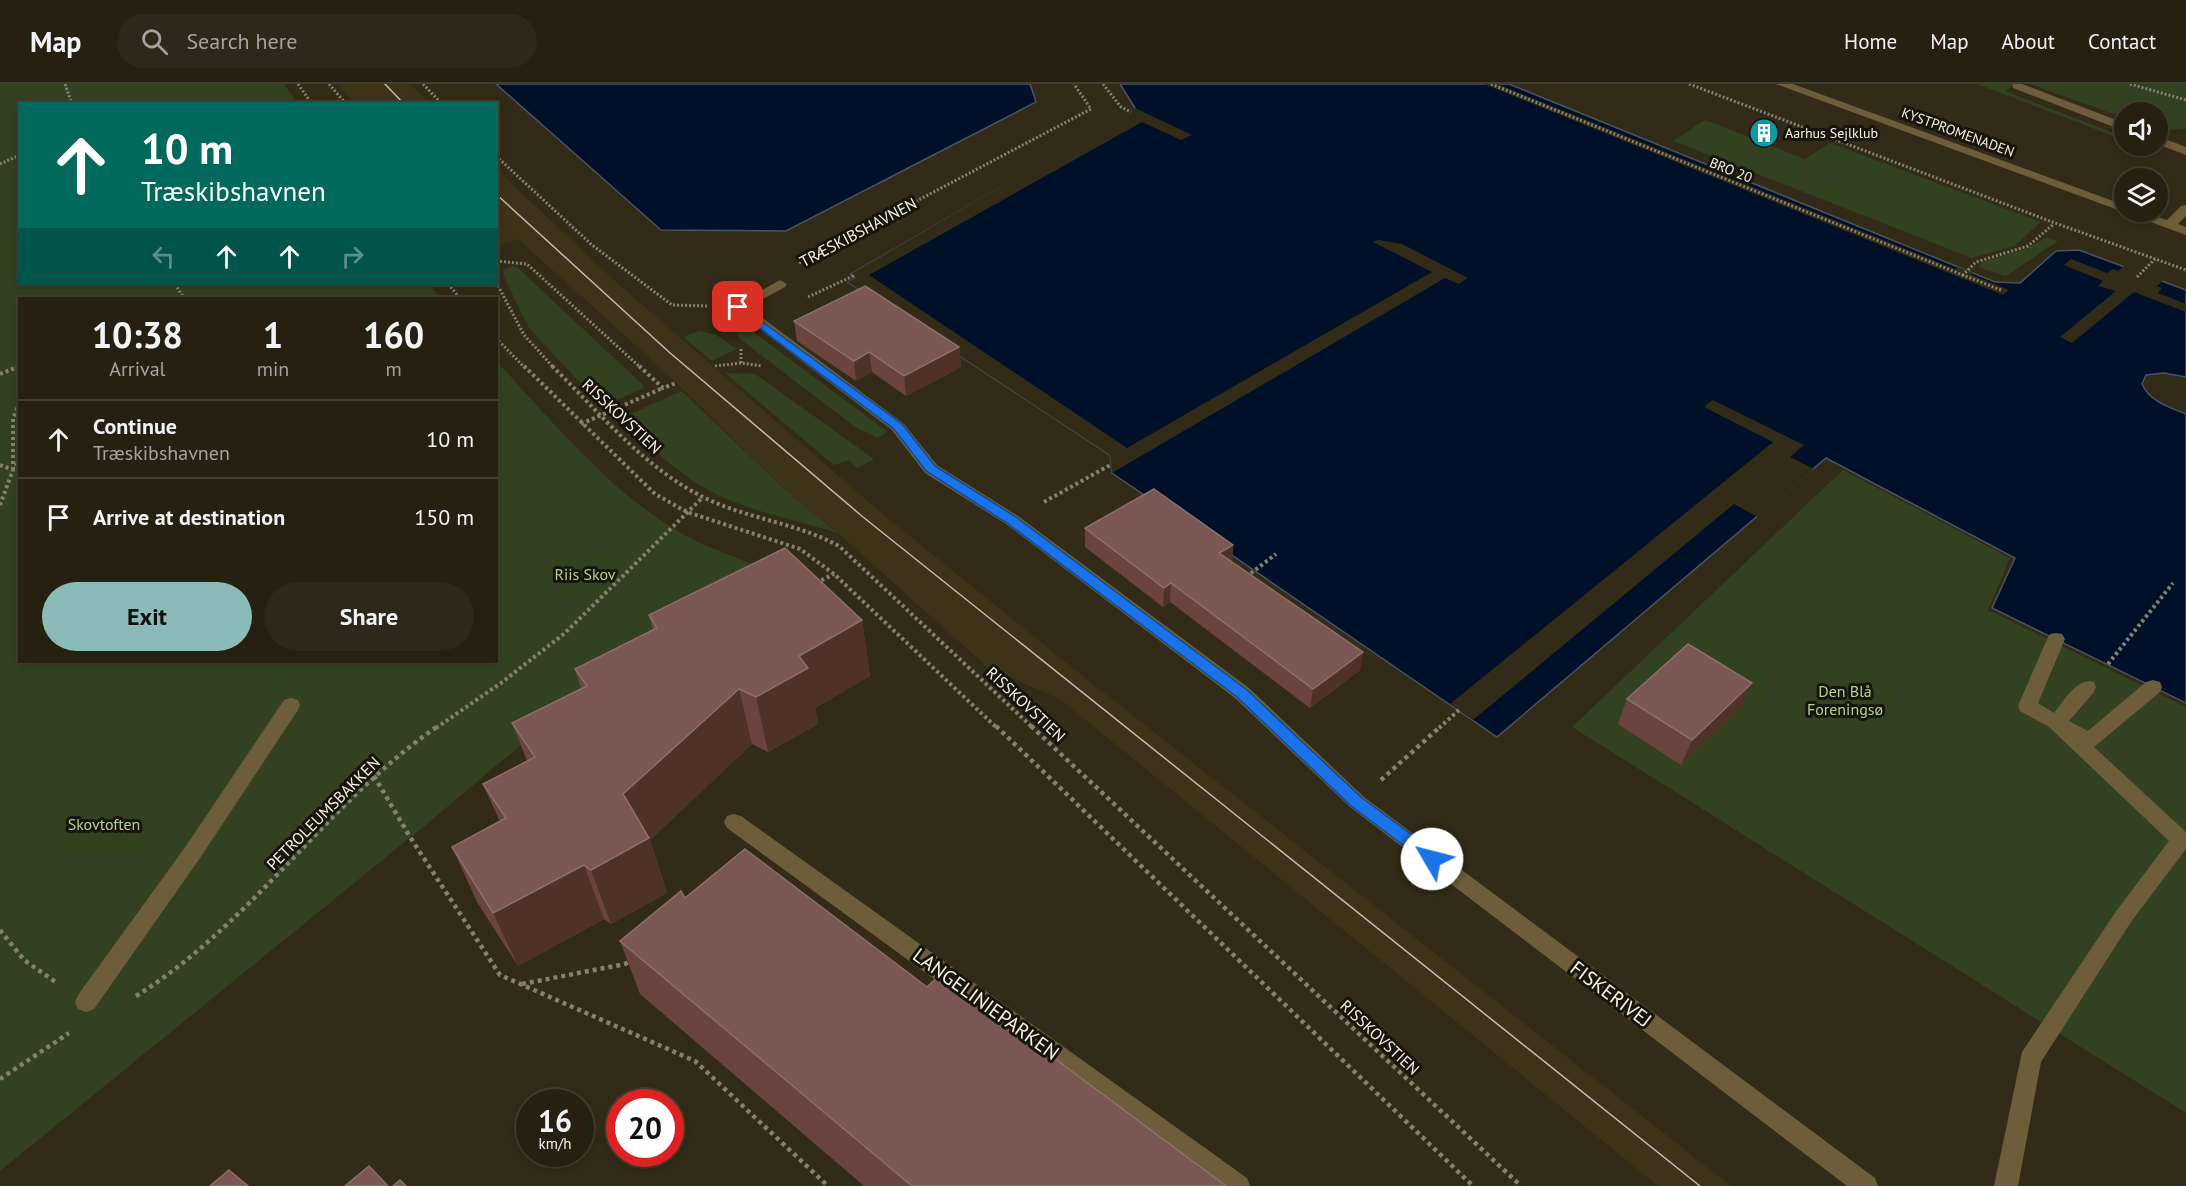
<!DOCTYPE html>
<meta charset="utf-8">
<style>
:root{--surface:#262011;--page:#2e281a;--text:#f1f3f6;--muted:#a4a39f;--line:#423e31;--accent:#8bbbb9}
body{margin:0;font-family:"PT Sans",sans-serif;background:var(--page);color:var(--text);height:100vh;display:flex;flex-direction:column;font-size:22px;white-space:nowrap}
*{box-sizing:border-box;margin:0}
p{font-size:20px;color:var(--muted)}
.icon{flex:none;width:33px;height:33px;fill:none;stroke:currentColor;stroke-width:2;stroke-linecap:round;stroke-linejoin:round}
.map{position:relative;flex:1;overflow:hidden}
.side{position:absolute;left:18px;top:213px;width:480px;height:366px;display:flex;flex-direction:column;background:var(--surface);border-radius:0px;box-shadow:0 3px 9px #0003,0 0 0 2px var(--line)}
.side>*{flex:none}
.guide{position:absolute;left:18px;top:18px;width:480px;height:183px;border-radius:0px;box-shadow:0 3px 9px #0003,0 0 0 2px var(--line);background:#00695c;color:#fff;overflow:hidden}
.tools{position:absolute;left:2114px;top:18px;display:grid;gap:12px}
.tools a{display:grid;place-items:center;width:54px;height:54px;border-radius:50%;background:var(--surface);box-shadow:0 3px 9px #0003,0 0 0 2px var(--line);font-size:30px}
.speed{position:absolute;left:516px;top:1005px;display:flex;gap:12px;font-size:30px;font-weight:700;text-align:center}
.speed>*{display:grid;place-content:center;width:78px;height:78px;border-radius:50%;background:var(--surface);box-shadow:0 3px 9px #0003,0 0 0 2px var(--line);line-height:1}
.speed small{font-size:15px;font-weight:400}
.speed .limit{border:9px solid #d22;background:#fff;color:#111}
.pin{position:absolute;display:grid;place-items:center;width:51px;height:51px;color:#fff;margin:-26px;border-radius:12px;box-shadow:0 3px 9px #0006}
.me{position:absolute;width:66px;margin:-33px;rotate:307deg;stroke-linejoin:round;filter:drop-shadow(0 0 4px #0008)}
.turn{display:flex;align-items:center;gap:21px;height:126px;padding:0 24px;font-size:27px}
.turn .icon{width:78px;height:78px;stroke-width:2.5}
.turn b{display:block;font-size:42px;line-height:51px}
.lanes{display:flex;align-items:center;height:57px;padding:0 24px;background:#0003;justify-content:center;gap:30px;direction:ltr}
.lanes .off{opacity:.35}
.eta{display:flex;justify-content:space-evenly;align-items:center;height:102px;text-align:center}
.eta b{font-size:36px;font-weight:600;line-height:42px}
.cta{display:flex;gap:12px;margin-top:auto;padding:12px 24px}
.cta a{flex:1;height:69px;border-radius:36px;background:var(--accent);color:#111;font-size:24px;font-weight:600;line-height:69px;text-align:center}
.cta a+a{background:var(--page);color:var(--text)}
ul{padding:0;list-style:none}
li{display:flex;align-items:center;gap:18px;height:78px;padding:0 24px;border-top:2px solid var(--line)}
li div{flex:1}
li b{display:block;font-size:22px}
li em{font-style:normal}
header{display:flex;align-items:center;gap:36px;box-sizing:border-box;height:84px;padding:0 30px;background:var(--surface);border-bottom:2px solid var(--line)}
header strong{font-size:28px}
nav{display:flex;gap:33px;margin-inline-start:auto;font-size:21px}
.search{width:420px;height:54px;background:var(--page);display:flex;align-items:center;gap:15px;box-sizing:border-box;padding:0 21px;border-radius:33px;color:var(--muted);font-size:22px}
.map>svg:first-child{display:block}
.built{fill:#3d3318}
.green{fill:#324221}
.water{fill:#001028;stroke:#4a5461;stroke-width:1.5}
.pier{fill:#322b17}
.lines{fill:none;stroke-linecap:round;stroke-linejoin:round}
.path-far2{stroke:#86806f;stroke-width:3;stroke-dasharray:2 2;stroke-linecap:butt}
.path-far1{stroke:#86806f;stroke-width:4;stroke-dasharray:3 3;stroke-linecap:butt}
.path{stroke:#86806f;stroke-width:4.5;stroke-dasharray:4 4;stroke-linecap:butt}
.service{fill:#6d5d3b;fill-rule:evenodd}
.minor{fill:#6d5d3b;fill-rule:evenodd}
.tram{stroke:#c0bbac;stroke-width:1.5}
.wall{fill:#6b4440}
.shaded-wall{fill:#4e3228}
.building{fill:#7a5752;stroke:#8d6f69;stroke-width:1.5}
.route{fill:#1a73e8;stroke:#114b97;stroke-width:1.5}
.labels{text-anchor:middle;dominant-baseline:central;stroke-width:6;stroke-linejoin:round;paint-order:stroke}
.far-street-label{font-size:14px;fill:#f7f3e6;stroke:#17140b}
.far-poi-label{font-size:14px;fill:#f7f3e6;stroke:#17140b;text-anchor:start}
.street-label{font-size:16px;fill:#f7f3e6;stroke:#17140b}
.park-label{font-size:16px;fill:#b3d294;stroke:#17140b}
.near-street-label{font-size:20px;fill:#f7f3e6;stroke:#17140b}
</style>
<header>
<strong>Map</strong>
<div class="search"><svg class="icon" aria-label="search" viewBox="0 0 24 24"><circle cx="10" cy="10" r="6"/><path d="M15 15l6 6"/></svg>Search here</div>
<nav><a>Home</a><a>Map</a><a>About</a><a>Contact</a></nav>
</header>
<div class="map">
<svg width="2186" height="1102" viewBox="0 0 2186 1102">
<rect width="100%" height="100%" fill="#322b17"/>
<!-- built -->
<g class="built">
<path d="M337,0h73l20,19h-75z"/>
<path d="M496,85l120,113 263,229 210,170 642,505h-73l-597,-486 -74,-33 -140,-126 -64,-53 -119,-117 -146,-132 -19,7 -2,-3z"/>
</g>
<!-- green -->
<g class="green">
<path d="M0,0h284l13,19 -277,1v180h409l11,14h-420v364h476l1,-300c60,64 119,139 199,179 21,10 43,17 64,26l-93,55 -239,201 -428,348z"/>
<path d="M1977,0h39l-11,7 119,46v3z"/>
<path d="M2030,0h156v45l-29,1v-18h-33v6z"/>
<path d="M1705,36l100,39 25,-16 211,79 -27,24 -42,12 -299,-117z"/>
<path d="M2048,153l10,4 -52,35 -28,-9 4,-5 41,-12z"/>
<path d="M512,182l6,2 125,117 1,3 -42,18 -73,-78 -25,-51 -1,-7z"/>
<path d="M745,242l143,106 -11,6 -22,-11 -116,-89 -2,-6z"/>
<path d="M699,247l18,4 19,14 -24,12 -29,-24z"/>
<path d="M725,289l30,1 119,85 -17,9 -8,-8 -15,5z"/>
<path d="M682,307l101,97 54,45c-40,-13 -86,-21 -123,-40 -36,-18 -65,-49 -95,-74z"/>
<path d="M1843,386l167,88 -22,52 198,97v406l-614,-386z"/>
</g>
<!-- water -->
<g class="water">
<path d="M496,0h534l6,18 -250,129 -125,-1z"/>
<path d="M1120,0h389l486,198 25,1 36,-32 23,-1 107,40v87l-22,-4 -18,2 -4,9c8,18 27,23 44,30v289l-194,-95 23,-50 -189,-100 -329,279 -385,-264 -2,-18 -262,-173 8,-4 -5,-4 280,-162 4,-4z"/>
</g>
<!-- pier -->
<g class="pier">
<path d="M1484,0h13l458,185 3,-2 15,6 -1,2 37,15 -6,5z"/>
<path d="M1135,24l57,27 -11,5 -39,-18 -273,153 258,173 305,-176 -59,-30 5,-2 24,4 66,34 -9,6 -14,-6 -333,195 -2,-18 -262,-173 8,-4 -5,-4z"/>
<path d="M2071,175l36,14 6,-4 5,2 8,-7 39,15 -8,7 5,2 -4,5 28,11v8l-52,-20 -62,51 -12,-6 56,-46 -18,-5 5,-5 -39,-16z"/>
<path d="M1713,316l91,45 -14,12 24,12 -56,48 -24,-13 -261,216 -23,-16 323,-262 -69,-35z"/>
</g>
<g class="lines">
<!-- path-far2 -->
<g class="path-far2">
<path d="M65,0l7,20"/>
<path d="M298,0l14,20"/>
<path d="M329,0l17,20"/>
<path d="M423,0l19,20"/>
<path d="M1103,0l18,23 10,5"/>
<path d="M1491,0l472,191"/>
<path d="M1689,0l366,139 131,47"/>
<path d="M2130,0l56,16"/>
<path d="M496,72l96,89 80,60 35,1"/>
<path d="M0,80l20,-9"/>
<path d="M496,177l31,3 114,104"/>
<path d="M799,179l292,-154 -17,-25"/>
<path d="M2137,193l18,-18"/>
<path d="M496,198l28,53 30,33"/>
<path d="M175,200l9,14"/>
<path d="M448,200l12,14"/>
<path d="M2001,206l-38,-15 13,-13 52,-16 26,-22"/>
<path d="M808,213l45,-21 -2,-2"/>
<path d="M496,254l29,30"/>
<path d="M741,265v14"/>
<path d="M715,282l26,-3 21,3"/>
<path d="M16,284l4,-2"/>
</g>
<!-- path-far1 -->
<g class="path-far1">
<path d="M524,282l131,128 32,18 113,37 34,25 163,154"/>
<path d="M552,282c48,47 92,102 153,132 43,21 92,25 134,48l194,182"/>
<path d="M639,282l24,22 13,-5"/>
<path d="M0,290l20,-8"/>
<path d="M581,340l82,-36"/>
<path d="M0,381l13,5"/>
<path d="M13,386v-51l7,-18"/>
<path d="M1044,418l68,-38"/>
<path d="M0,421l13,-35 7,-10"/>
<path d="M1246,493l30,-23"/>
<path d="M816,499l18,-9"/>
<path d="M2108,580l65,-81"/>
<path d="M436,644l65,-45 64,-50 138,-136"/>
<path d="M1439,644l20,-18"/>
</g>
<!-- path -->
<g class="path">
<path d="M996,642l477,460"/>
<path d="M1031,642l490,460"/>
<path d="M374,692l36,61 90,138 195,86 133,125"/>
<path d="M1381,696l60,-54"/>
<path d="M0,846l24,30 33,23"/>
<path d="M522,900l103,-20 7,-4"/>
<path d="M136,912c116,-72 190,-193 302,-270"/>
<path d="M0,995l69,-46"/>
</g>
<!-- service -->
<g class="service">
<path d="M1776,0h17l331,121v7h18l25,8 14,-14 5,-1v11l-8,8 8,3v8z"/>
<path d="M2013,0h9l102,39v8l-111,-43z"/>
<path d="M2157,52l29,11v8l-29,-11z"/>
<path d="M780,196l7,4 -2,3 -37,20 156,117 33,41 81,51 231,172 115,109 511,381 3,8h-31l-497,-379 -115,-109 -229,-174 -81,-51 -33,-43 -161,-123z"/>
<path d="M2056,549l6,1 3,5 -27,64 16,10c10,-12 23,-36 40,-31l2,5 -2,5 -25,29 19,10 58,-49 7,-2 7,2 2,5 -2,5 -66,55 92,85v17l-55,73 -90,140 -23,124h-24l28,-134 95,-142 52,-69 -120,-114 -29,-16 -2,-5 29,-67 3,-5z"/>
<path d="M291,614l7,2 2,5 -2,5 -98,148 -106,151 -8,3 -8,-3 -3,-7 3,-7 108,-149 98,-146z"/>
</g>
<!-- minor -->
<path class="minor" d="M734,730l7,2 506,362 3,8h-32l-491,-358 -3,-6 3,-6z"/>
<!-- tram -->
<g class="tram">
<path d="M385,0l19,20"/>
<path d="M496,110l173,158 194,165 837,669"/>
</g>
</g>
<!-- wall -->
<g class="wall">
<path d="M794,237l165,26 2,20 -55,29 -34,-24 -16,9 -59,-40z"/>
<path d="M1085,444l148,17 -1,17 131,90 -3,18 -50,38 -140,-106 -7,5 -78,-60z"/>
<path d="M649,531l213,5 8,56 -55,32 3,16 -50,28 -16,-8 -102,96 17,53 -56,31 -7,-5 -86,47 -41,-64 -25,-55 48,-25 -17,-38 44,-23 -15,-38 69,-35 -6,-19 78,-39z"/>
<path d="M1627,615l114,9 -60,57 -63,-41z"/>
<path d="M620,857l307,46 299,199h-362l-224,-192z"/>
</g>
<!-- shaded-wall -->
<g class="shaded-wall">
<path d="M959,263l2,20 -55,29 -2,-20z"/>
<path d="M869,268l3,20 -16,9 -2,-20z"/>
<path d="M1233,461l-1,19 -13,-11z"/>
<path d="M1171,499l-1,19 -7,5 1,-19z"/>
<path d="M862,536l8,56 -55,32 3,16 -50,28 -12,-55 43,-41z"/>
<path d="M1363,568l-3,18 -50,38 3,-19z"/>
<path d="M1752,599l-11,25 -60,57 11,-25z"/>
<path d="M739,605l13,55 -102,96 17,53 -56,31 -20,-54 32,-76z"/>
<path d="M584,781l20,54 -86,47 -25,-53z"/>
</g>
<!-- building -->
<g class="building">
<path d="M865,202l94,61 -55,29 -35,-24 -15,9 -60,-40z"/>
<path d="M1154,405l79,56 -14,8 144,99 -50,37 -142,-106 -7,5 -79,-60z"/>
<path d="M785,464l77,72 -63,36 9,12 -52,29 -17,-8 -116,105 26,44 -58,32 -7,-5 -91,48 -41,-66 54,-29 -23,-34 52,-27 -23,-34 75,-37 -12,-17 82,-41 -8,-13z"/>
<path d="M1688,560l64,39 -60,57 -65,-41z"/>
<path d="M745,765l182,138 14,-13 285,212h-314l-292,-245 61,-50 4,7z"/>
<path d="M369,1082l19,20h-43z"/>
<path d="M229,1086l19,16h-38z"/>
<path d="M400,1096l6,6h-13z"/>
</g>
<!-- route -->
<path class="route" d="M738,220l164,120 33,42 81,51 231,173 115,108 76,56 2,5 -2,4 -6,2 -5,-2 -76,-57 -114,-109 -230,-174 -81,-52 -32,-42 -160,-120v-4z"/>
<!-- icons -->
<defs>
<g id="building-disc" transform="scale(1.5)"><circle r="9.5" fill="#0f9aa8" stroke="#17140b"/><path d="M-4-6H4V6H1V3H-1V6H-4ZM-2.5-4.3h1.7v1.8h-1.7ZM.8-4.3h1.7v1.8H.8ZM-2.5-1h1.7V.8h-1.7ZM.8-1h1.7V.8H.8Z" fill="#fff"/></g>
</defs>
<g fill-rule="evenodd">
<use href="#building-disc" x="1764" y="49"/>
</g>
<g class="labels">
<!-- far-street labels -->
<g class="far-street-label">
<text transform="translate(1958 48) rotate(20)">KYSTPROMENADEN</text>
<text transform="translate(1731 86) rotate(22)">BRO 20</text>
</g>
<!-- far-poi labels -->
<g class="far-poi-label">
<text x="1785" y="49">Aarhus Sejlklub</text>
</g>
<!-- street labels -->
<g class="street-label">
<text transform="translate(858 148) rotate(-28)">TRÆSKIBSHAVNEN</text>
<text transform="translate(622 332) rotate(43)">RISSKOVSTIEN</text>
<text transform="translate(1026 620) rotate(43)">RISSKOVSTIEN</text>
<text transform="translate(323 729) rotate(-45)">PETROLEUMSBAKKEN</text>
<text transform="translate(1380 953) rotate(43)">RISSKOVSTIEN</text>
</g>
<!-- park labels -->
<g class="park-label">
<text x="585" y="490">Riis Skov</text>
<text x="1845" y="607">Den Blå<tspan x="1845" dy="18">Foreningsø</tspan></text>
<text x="104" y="740">Skovtoften</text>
</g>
<!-- near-street labels -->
<g class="near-street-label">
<text transform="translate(1611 910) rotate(37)">FISKERIVEJ</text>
<text transform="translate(986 920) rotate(36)">LANGELINIEPARKEN</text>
</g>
</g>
</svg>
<div class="tools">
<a><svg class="icon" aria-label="sound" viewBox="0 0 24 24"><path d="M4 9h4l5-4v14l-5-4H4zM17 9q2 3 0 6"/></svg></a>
<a><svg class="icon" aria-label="layers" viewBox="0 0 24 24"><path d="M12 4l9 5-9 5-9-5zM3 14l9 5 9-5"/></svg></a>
</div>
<div class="speed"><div>16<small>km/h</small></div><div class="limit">20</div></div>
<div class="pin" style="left:738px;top:223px;background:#d93025"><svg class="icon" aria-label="arrive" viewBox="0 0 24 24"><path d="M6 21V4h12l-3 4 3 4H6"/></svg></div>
<svg class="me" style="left:1432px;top:775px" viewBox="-20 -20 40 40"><circle r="19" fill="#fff"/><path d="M0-13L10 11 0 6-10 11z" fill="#1a73e8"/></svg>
<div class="guide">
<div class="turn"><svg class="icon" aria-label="ahead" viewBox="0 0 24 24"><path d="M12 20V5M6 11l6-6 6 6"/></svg><div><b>10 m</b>Træskibshavnen</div></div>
<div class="lanes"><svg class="icon off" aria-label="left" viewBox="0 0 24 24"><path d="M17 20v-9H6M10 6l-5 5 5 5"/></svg><svg class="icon" aria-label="ahead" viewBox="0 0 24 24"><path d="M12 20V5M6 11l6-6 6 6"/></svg><svg class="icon" aria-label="ahead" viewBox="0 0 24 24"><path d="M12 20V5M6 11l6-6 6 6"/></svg><svg class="icon off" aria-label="right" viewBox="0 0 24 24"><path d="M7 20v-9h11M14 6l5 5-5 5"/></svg></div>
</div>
<section class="side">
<div class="eta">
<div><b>10:38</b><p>Arrival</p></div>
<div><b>1</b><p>min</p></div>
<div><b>160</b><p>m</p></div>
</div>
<ul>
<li><svg class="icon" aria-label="ahead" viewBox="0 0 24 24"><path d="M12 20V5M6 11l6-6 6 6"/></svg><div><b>Continue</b><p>Træskibshavnen</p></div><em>10 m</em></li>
<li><svg class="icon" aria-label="arrive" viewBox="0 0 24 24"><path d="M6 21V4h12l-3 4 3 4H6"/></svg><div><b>Arrive at destination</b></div><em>150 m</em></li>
</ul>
<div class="cta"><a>Exit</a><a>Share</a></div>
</section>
</div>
